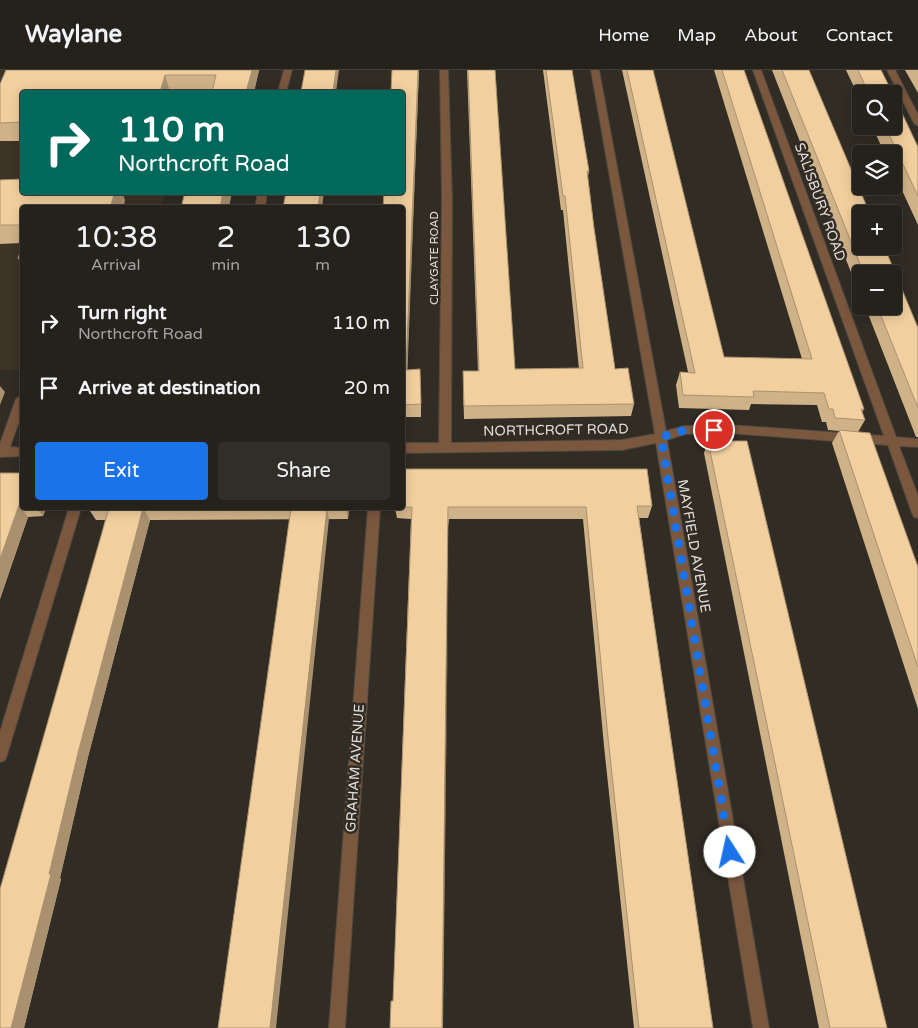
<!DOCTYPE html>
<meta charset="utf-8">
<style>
:root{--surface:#25211b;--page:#312e28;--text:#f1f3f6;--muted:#a3a3a3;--line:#423e3a;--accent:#1a73e8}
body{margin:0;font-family:"Varela Round",sans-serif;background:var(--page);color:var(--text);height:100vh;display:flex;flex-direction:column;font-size:19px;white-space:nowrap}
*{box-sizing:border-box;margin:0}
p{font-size:16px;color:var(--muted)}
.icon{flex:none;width:28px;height:28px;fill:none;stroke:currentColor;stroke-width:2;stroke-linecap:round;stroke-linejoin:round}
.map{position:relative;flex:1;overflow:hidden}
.side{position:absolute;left:20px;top:135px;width:385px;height:305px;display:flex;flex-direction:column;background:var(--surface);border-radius:5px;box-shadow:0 2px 12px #0003,0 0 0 1px var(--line)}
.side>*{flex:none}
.guide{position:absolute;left:20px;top:20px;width:385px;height:105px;border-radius:5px;box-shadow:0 2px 12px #0003,0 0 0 1px var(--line);background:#00695c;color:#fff;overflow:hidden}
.tools{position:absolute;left:852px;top:15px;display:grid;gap:10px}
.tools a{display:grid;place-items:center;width:50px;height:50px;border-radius:5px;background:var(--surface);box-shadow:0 2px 12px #0003,0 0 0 1px var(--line);font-size:25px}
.pin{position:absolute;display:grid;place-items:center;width:42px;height:42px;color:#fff;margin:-21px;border:2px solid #fff;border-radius:50%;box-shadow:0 1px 5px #0007}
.me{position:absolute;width:55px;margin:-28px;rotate:350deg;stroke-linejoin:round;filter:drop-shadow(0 0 4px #0008)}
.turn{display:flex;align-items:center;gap:18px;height:105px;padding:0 15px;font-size:22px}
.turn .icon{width:65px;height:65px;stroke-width:2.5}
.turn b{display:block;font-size:35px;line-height:42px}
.eta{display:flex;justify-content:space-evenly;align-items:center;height:85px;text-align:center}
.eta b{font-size:30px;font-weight:600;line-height:35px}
.action{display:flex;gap:10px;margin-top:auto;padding:10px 15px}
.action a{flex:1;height:58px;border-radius:5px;background:var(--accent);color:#fff;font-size:20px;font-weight:600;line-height:58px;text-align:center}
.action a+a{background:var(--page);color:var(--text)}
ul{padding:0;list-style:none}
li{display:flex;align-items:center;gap:15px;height:65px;padding:0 15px}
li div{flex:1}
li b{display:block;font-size:19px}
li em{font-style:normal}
header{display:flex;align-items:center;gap:30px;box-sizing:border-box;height:70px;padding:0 25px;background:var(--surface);border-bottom:1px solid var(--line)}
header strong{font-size:24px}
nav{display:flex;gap:28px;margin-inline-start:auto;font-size:18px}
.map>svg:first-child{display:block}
.built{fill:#3d3427}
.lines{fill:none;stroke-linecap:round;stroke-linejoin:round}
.minor-casing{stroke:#4d4941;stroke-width:2}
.minor{fill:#7b573e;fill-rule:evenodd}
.wall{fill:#d0b288}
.shaded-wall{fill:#a9916f}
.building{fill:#f2cf9e;stroke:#a9916f}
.route{stroke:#1a73e8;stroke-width:9;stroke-dasharray:0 16.2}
.labels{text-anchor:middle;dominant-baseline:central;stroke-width:5;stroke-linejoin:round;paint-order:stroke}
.far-street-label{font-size:11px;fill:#e2dfda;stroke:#312c24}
.street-label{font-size:14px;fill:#e2dfda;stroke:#312c24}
</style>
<header>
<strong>Waylane</strong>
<nav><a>Home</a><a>Map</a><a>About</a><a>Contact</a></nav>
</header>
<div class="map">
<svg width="918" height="958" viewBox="0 0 918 958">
<rect width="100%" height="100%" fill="#312c24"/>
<!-- built -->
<path class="built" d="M0,0h202l-180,22v100l143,1 -4,14 -139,1v162h-22z"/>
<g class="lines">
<!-- minor casing -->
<g class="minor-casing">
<g id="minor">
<path d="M284,0h8l-6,22h-8z"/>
<path d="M440,0h8l4,129 -1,244 171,-3 33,-6 -64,-364h8l67,361 19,-5 44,-1 155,11 -131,-366h8l135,367 22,2v8l-19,-1 19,50v22l-4,-1 -2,-4 -24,-68 -159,-12 -44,1 -18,6 102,588h-16l-97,-585 -34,7 -220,3v-10h37l3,-244z"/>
<path d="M887,0h8l23,45v11l-4,-3z"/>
<path d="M258,122h9l-2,16h-10z"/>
<path d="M22,325v18l-12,34 12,1v8l-22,1v-13l16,-45z"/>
<path d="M69,438h12l-74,247 -2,5 -5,2v-30z"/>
<path d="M368,438h12l-35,520h-16z"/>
</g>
</g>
<!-- minor -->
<use href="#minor" class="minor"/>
</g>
<!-- wall -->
<g class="wall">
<path d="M6,0h253l-5,22h-232v49h-22v-57z"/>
<path d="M392,0h27l-12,300 14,12v35h-19v-209z"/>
<path d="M467,0h28l20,299h64l-16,-159h-2l-18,-140h29l17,101 -1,6 6,51 21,141 19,35 -3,12 -167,3 -1,-35 15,-13z"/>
<path d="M622,0h31l71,287 78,2 -88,-289h30l120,339 -2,3 3,8 -7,12 60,135v142l-86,-266 7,-12 -11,-1 -2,-8h-4l-5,-17 -66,-1 -2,6 -70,-2 -3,-23 4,-13h8z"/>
<path d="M772,0h37l109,258v109h-2l-51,-131h29v-32h-33v24z"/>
<path d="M846,0h35l12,24h-32v8z"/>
<path d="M905,0h13v23z"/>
<path d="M872,56h22l24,21v78l-24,-52v-19h-9z"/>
<path d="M0,110l22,12h100l3,9 -103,7v35l-22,1z"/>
<path d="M22,177v19l-4,-8z"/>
<path d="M708,371l179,587h-68l-115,-575z"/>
<path d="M402,399l250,37 -4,12h-9l74,510h-79l-30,-282 -21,-227h-134l-56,482 18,-482 -14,-1 -2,-10h7z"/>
<path d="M0,403h22v35h24l-3,8 -15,1 -28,82z"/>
<path d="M88,438h261l-1,11 -198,1 -62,237 -28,121 1,1 -37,149h-24l105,-508h-9z"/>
</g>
<!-- shaded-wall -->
<g class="shaded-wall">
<path d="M252,0h7l-5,22h-8z"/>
<path d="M336,0h3l-3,22h-3z"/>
<path d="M418,0h1l-12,313 -1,-13z"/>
<path d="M165,5l5,17h-10z"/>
<path d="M110,122h12l3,9 -2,7h-13z"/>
<path d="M223,122h9l-3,16h-9z"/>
<path d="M320,122h4l-2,16h-4z"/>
<path d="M0,316l5,6 -5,13z"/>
<path d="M19,435l9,12 -28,82v-40z"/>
<path d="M36,438h10l-3,8z"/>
<path d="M143,438l7,12 -62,237 -28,121 1,1 -37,149h-13l68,-279z"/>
<path d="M327,438l2,11 -53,509h-6z"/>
<path d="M346,438h3l-1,11z"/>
<path d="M449,449l-6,509h-1z"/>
</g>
<!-- building -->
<g class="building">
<path d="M6,0h246l-6,22h-34l4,-17h-51l-5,17h-138v30l-22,1v-39z"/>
<path d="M305,0h31l-3,22h-32z"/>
<path d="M392,0h26l-12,300 14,-1 1,35 -19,1v-197h-19l1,-16h18v-100h-11z"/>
<path d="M468,0h27l20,299 68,-1 -18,-172h-2l-17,-126h26l17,101h-2l7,57 21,141 13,-1 6,36 -170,2 -1,-35h16z"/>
<path d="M627,0h26l71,287 88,2 -90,-289h22l120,339h-3l4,11 -30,-2 -2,-9h-4l-5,-16 -71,-2 1,6 -71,-2 -3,-23 15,1z"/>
<path d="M782,0h27l61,144h-9v32h23l34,82v80l-41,-102h17v-32h-30z"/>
<path d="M858,0h23l12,24h-24z"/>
<path d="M894,26l24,51v49l-33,-70h9z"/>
<path d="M22,54v8h-3z"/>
<path d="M22,109v13h93l-5,16h-88v17h-22v-45z"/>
<path d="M185,122h38l-3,16h-39z"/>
<path d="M286,122h34l-2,16h-35z"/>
<path d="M22,177v11h-4z"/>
<path d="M839,360l31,3 48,134v100z"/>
<path d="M708,371h39l140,587h-57z"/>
<path d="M402,399h245l5,37h-15l76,522h-74l-31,-291 -22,-230h-138l-6,521h-52l1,-27h2l19,-494h-10z"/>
<path d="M0,403h22v32h-3l-19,54z"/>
<path d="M88,438h258h-19l-57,520h-52l73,-520h-148l-64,241 -30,125h2l-40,154h-11v-139l109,-381z"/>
</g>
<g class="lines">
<!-- route -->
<path class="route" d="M714,360h-29l-24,7 69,415"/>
</g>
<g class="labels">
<!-- far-street labels -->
<g class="far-street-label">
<text transform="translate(434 188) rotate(-90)">CLAYGATE ROAD</text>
</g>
<!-- street labels -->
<g class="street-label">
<text transform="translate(820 132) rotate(70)">SALISBURY ROAD</text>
<text transform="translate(556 360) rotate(-1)">NORTHCROFT ROAD</text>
<text transform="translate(694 476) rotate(80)">MAYFIELD AVENUE</text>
<text transform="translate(355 698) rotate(-86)">GRAHAM AVENUE</text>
</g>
</g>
</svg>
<div class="tools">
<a><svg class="icon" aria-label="search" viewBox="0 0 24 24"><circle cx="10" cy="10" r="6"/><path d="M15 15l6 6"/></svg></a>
<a><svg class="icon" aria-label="layers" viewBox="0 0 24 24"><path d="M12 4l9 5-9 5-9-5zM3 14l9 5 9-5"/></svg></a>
<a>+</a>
<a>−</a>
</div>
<div class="pin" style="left:714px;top:360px;background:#d93025"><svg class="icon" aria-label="arrive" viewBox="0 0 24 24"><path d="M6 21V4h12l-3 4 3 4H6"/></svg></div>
<svg class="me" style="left:730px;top:782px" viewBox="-20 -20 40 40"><circle r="19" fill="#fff"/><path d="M0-13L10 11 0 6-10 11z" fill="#1a73e8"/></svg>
<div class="guide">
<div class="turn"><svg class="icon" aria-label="right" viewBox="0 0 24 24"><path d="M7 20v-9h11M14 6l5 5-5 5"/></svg><div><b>110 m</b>Northcroft Road</div></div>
</div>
<section class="side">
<div class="eta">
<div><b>10:38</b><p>Arrival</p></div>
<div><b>2</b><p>min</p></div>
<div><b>130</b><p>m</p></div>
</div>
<ul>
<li><svg class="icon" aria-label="right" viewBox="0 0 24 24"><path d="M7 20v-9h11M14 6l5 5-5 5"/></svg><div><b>Turn right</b><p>Northcroft Road</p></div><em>110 m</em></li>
<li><svg class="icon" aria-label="arrive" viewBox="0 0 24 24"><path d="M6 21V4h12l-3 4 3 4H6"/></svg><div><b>Arrive at destination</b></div><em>20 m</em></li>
</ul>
<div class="action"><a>Exit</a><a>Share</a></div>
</section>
</div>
